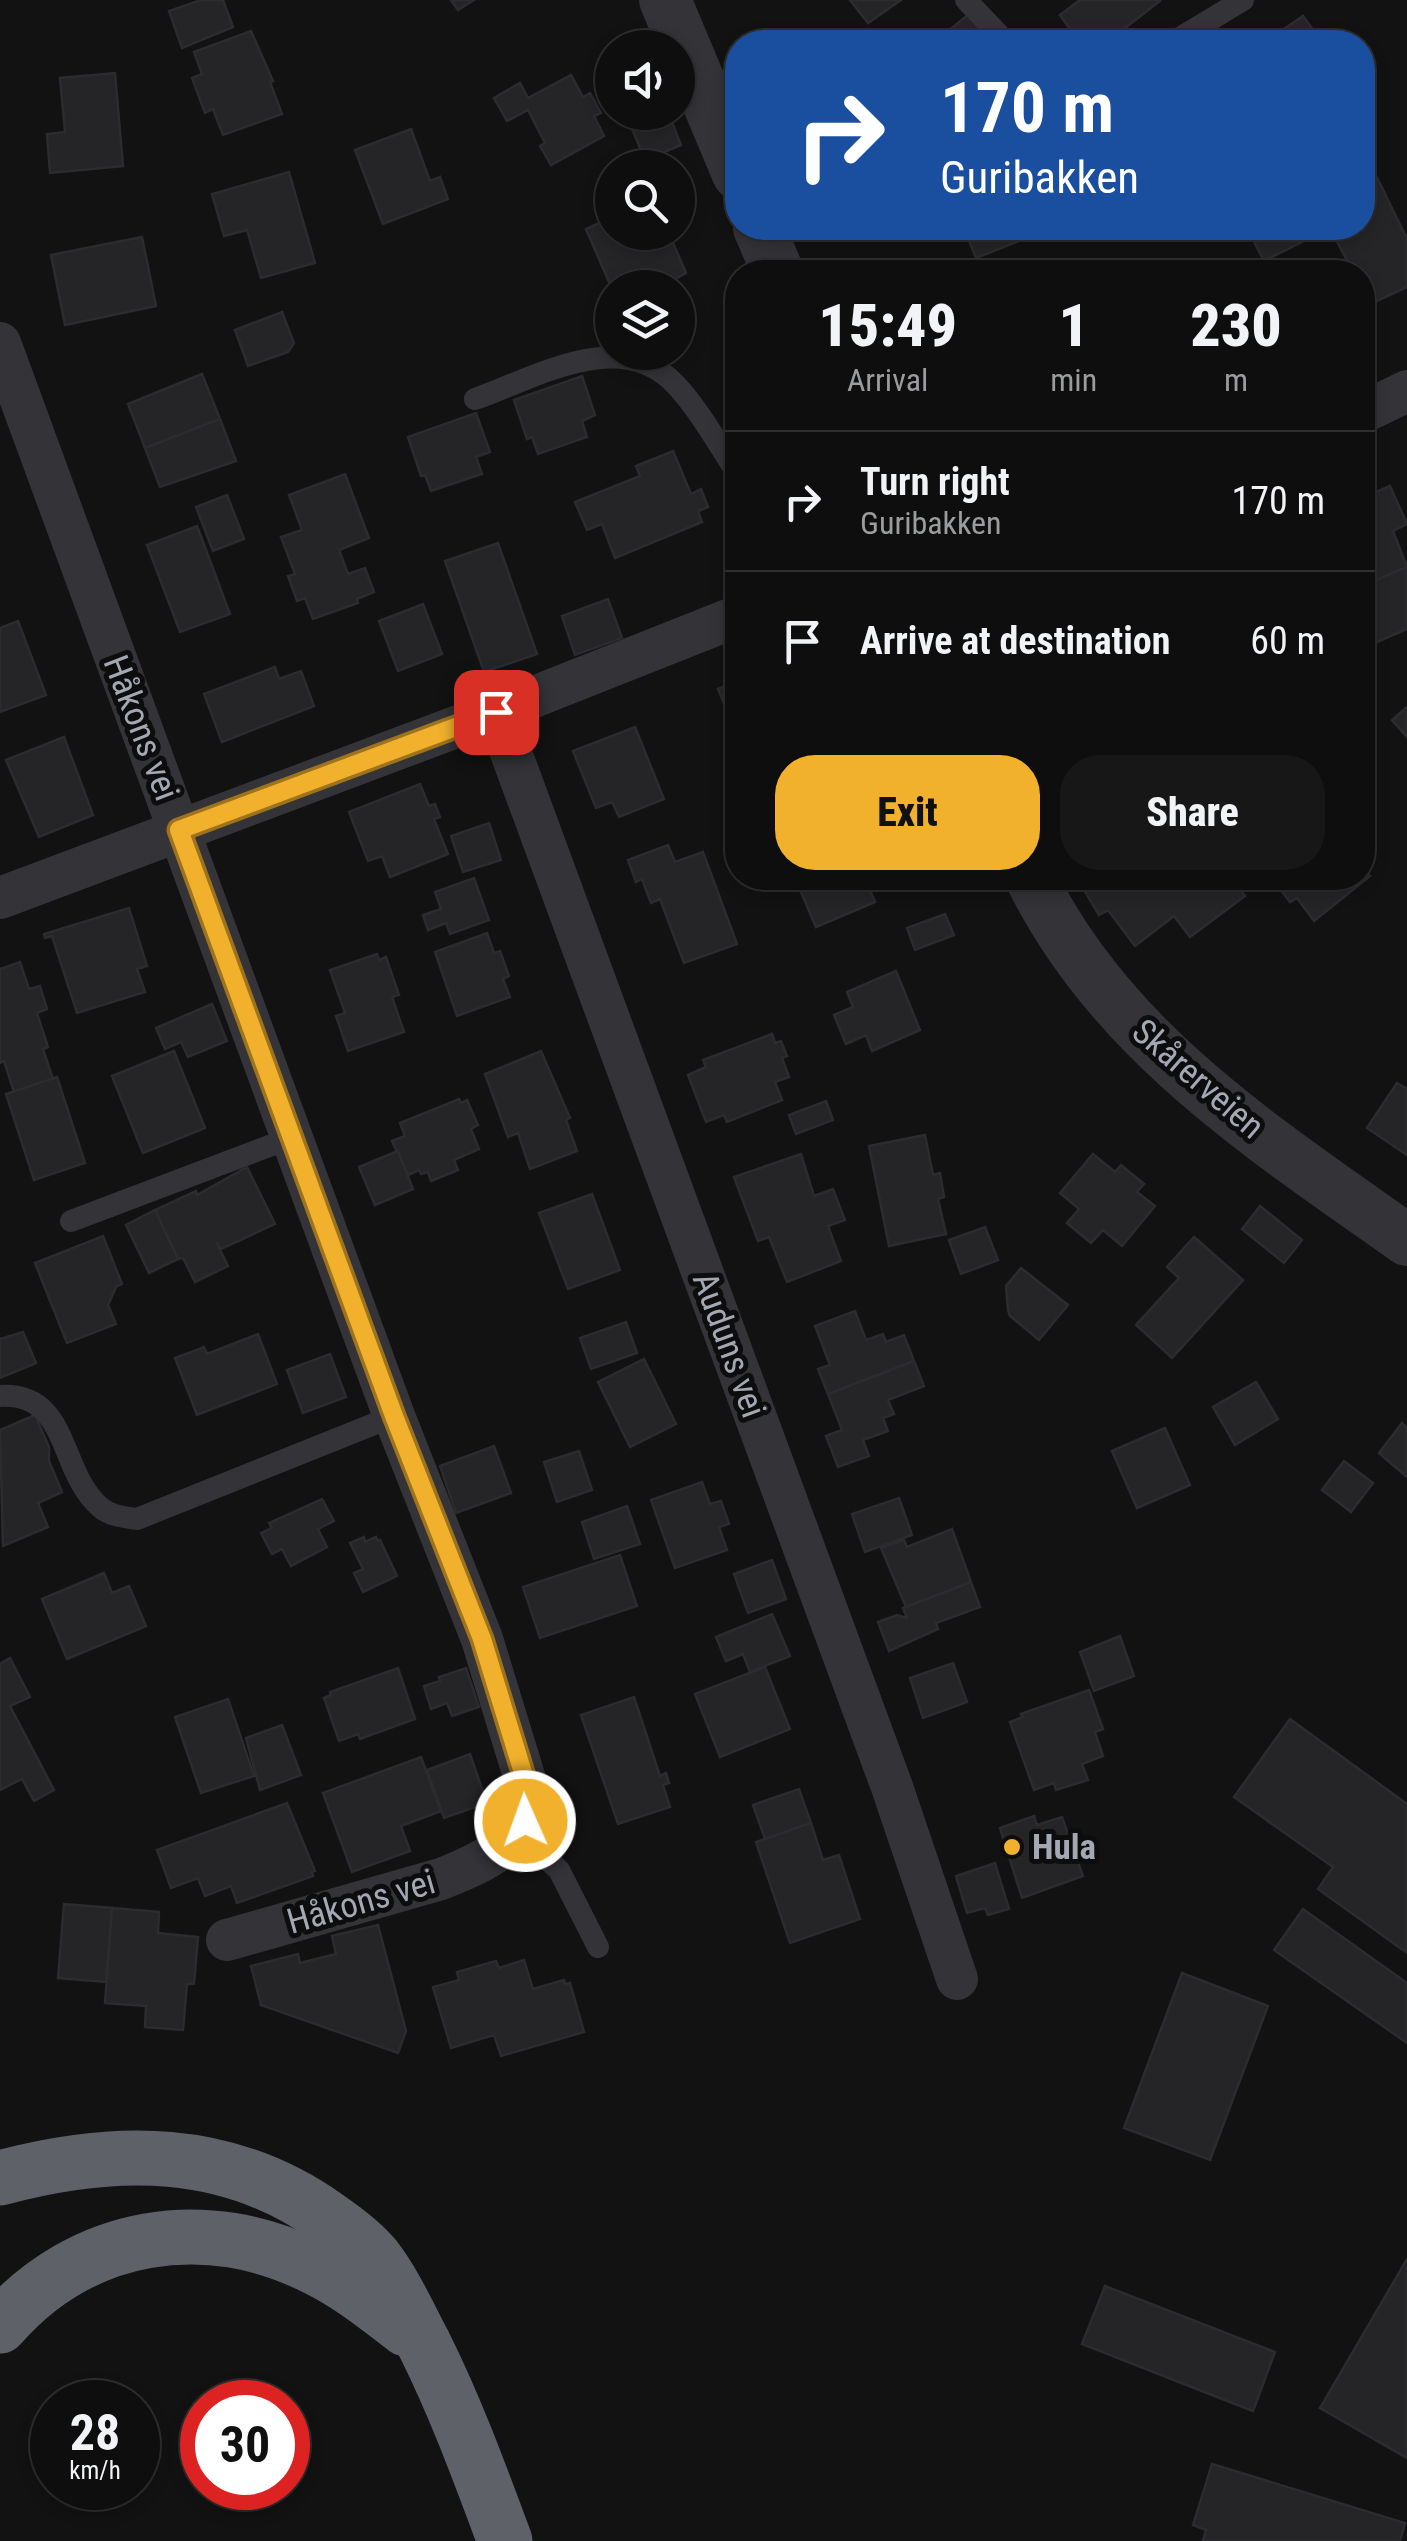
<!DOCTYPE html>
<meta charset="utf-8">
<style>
:root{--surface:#0e0e0e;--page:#171717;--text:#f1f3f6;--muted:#9b9c9e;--line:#2e2e2e;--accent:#f1b12c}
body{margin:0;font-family:"Roboto Condensed",sans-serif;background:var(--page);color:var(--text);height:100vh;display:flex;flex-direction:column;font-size:38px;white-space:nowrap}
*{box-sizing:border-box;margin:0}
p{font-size:32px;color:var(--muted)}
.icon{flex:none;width:55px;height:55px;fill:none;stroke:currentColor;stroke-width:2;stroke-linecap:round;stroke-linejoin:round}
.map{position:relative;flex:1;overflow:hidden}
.drawer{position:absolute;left:725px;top:260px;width:650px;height:630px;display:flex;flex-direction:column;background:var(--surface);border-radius:40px;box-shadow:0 5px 15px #0003,0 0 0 2px var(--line)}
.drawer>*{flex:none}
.top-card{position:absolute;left:725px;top:30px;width:650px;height:210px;border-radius:40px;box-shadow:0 5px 15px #0003,0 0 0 2px var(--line);background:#1a4fa0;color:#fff;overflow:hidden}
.controls{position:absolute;left:595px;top:30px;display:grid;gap:20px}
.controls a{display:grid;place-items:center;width:100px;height:100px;border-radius:50%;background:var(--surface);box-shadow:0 5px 15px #0003,0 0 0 2px var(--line);font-size:50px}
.speed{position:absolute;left:30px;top:2380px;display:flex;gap:20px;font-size:50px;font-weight:700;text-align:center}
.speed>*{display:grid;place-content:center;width:130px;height:130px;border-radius:50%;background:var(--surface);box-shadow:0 5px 15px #0003,0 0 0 2px var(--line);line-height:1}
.speed small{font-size:25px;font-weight:400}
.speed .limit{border:15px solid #d22;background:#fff;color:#111}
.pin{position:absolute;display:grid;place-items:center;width:85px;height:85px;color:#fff;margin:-42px;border-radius:20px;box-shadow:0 5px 15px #0006}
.me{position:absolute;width:110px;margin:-55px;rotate:358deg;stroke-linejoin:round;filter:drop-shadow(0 0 8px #0008)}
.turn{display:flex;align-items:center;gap:35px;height:210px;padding:0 50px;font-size:45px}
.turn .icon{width:130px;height:130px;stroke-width:2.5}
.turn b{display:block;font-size:70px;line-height:85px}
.eta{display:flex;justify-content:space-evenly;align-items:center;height:170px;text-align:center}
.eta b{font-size:60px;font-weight:800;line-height:70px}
.primary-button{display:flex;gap:20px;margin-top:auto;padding:20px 50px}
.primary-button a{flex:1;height:115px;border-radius:40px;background:var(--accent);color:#111;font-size:40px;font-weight:800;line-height:115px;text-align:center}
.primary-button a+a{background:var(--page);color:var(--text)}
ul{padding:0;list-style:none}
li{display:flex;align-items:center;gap:30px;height:140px;padding:0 50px;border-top:2px solid var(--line)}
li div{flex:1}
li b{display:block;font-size:38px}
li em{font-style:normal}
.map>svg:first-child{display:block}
.building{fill:#252427;stroke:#2c2b2f;stroke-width:2.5}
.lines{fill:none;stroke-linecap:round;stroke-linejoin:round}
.service{stroke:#333338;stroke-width:22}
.minor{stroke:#333338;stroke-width:42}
.tertiary{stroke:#333338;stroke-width:52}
.motorway{stroke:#5f6169;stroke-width:55}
.route-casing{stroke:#9d731d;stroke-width:25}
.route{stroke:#f1b12c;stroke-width:18}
.poi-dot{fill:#f1b12c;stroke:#0d0d0e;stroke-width:4}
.labels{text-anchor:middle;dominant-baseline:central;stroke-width:10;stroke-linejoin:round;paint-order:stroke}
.street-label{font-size:35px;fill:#a3a8b4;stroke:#0d0d0e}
.poi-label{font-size:35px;font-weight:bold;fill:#a3a8b4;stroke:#0d0d0e;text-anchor:start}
</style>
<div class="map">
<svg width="1407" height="2541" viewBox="0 0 1407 2541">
<rect width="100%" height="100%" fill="#121213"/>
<!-- building -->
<g class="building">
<path d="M201,0h22l10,27 -51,21 -13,-37z"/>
<path d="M451,0h23l-16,10z"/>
<path d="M850,0h51l-33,23z"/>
<path d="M1080,0h79l1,1 -53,41h-28l-19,-27z"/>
<path d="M970,13l22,29h-57z"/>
<path d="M1303,16l19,26h-61l17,-9z"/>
<path d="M251,31l22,50 -3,1 12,32 -59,21 -10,-26 -8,4 -13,-35 10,-4 -8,-22z"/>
<path d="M115,73l8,93 -73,7 -3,-39 18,-2 -5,-54z"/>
<path d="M571,75l12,22 7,-4 11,20 -7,3 10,20 -53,29 -11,-19 5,-3 -17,-33 -21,11 -13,-23 26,-15 8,15z"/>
<path d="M625,112h43l13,33 -36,15z"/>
<path d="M411,129l19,52 10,-4 8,22 -65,25 -28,-74z"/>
<path d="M1369,161l38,78v48l-39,18 -6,-12v-21h-9l-23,-44h32v-64z"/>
<path d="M289,172l26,91 -54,15 -14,-48 -23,6 -12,-42z"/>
<path d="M612,217v15h38l5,13 16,-7 15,35 -27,15 -47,1 -26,-60z"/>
<path d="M964,228h73l2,5 -63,25z"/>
<path d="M1247,228h48l7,14 -38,19z"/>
<path d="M142,237l14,69 -91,19 -14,-70z"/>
<path d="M282,312l12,31 -6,9 -40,14 -13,-36z"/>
<path d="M202,374l18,45 -75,29 -17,-44z"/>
<path d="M582,376l13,39 -13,6 5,16 -49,17 -6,-17 -5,2 -13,-39z"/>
<path d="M476,413l14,39 -14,5 6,17 -51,17 -6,-16 -4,1 -13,-39z"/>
<path d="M220,419l16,42 -76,26 -15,-39z"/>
<path d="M673,451l18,43 10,-5 7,18 -10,4 4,11 -87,36 -13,-34 -15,6 -12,-28 65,-26 -4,-10z"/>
<path d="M345,474l24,64 -30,12 9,24 17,-6 9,24 -17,7 1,4 -45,16 -8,-21 -8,3 -9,-25 7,-2 -14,-37 21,-7 -13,-35z"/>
<path d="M1390,486l17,38 -14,7 14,36 -45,19v-88z"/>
<path d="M227,495l17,44 -31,12 -17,-44z"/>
<path d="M197,526l33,88 -50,18 -33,-87z"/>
<path d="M498,543l39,111 -53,18 -39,-111z"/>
<path d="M1407,567v62l-30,13 -15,-32v-24z"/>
<path d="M608,599l14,39 -47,17 -13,-39z"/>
<path d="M423,604l19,50 -44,17 -19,-50z"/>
<path d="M18,621l28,74 -46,17v-84z"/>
<path d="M275,667l4,12 22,-8 13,35 -92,36 -18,-48z"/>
<path d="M738,681v56l-20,-48z"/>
<path d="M1407,707v30l-15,-17z"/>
<path d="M635,727l29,72 -45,18 -7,-15 -16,6 -23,-57z"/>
<path d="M64,737l29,78 -54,22 -33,-77z"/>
<path d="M420,784l9,22 6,-2 5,13 -6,2 14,35 -58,23 -8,-21 -14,5 -19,-49z"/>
<path d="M489,823l12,37 -38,12 -12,-36z"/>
<path d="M668,845l7,17 28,-10 34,92 -53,19 -24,-64 -9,4 -9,-24 -6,3 -8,-22z"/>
<path d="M1362,866l8,10 -56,45 -17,-23 -7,4 -18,-24h90z"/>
<path d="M474,878l15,42 -39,14 -4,-11 -18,7 -5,-15 18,-6 -6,-17z"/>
<path d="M795,878h70l10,24 -59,25z"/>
<path d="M1077,878h155l13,18 -55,41 -16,-21 -39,30 -27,-36 -9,5z"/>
<path d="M129,908l18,58 -10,3 8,23 -68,21 -25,-77 -7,2 -1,-4z"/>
<path d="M945,914l9,21 -39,15 -8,-22z"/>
<path d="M487,933l7,20 6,-2 9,25 -6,3 7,18 -53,19 -22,-64z"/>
<path d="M377,954l2,6 7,-3 13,38 -7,2 12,35 -56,19 -12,-35 9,-3 -15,-43z"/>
<path d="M20,962l9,27 11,-3 7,23 -10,4 11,34 -5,2 10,30 -39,13 -10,-31 -4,2v-94z"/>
<path d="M896,971l24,59 -48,21 -6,-16 -20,9 -12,-29 19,-8 -6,-15z"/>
<path d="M212,1004l15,37 -39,16 -7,-15 -16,7 -9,-21z"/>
<path d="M772,1034l3,9 6,-2 6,15 -5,2 7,19 -14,5 7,18 -55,22 -3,-7 -18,7 -18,-47 18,-8 -3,-7z"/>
<path d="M174,1051l31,77 -62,25 -31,-77z"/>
<path d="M541,1051l29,67 -4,2 11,31 -47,18 -12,-36 -10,4 -23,-63z"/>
<path d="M57,1077l28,86 -51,17 -28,-86z"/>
<path d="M1397,1083l10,6v66l-40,-27z"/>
<path d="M459,1099l2,4 6,-3 11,25 -7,4 8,20 -25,11 4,10 -27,11 -3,-9 -7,2 -2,-4 -11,5 -16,-34 13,-5 -5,-13z"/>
<path d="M826,1101l7,19 -37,14 -7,-19z"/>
<path d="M925,1135l8,40 7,-2 4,24 -6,2 8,35 -57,12 -20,-100z"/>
<path d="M398,1151l15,38 -38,16 -16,-38z"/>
<path d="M801,1154l13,42 19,-7 12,31 -17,6 13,35 -54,21 -18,-45 -11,4 -24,-64z"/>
<path d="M1093,1154l22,18 6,-7 23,19 -7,8 18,14 -33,40 -19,-16 -12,13 -24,-20 12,-14 -19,-16z"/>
<path d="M247,1167l28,57 -54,25 -5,-7 12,24 -33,16 -12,-24 -5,1 -23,-49 41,-19 1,4z"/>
<path d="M592,1194l28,76 -52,19 -29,-76z"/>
<path d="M1260,1206l42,34 -18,23 -42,-34z"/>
<path d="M155,1210l23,49 -29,14 -23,-48z"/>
<path d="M985,1227l13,33 -37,14 -12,-34z"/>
<path d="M103,1236l19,48 -6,3 -8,18 8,19 -49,19 -32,-80z"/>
<path d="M1194,1237l49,43 -71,78 -36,-33 43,-47 -12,-11z"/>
<path d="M1021,1268l47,37 -29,35 -29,-24 -2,-6 -2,-24z"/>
<path d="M855,1311l11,29 17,-6 3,8 18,-7 10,26 -86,33 -10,-25 12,-4 -15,-39z"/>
<path d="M626,1322l11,31 -46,16 -11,-31z"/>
<path d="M23,1332l13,31 -36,15v-39z"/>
<path d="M258,1334l19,50 -80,31 -22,-57 29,-11 3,7z"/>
<path d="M330,1354l16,43 -43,16 -16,-43z"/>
<path d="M644,1359l32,65 -46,23 -32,-65z"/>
<path d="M914,1361l10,25 -36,14 6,14 -11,4 5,13 -25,9 6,16 -31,11 -12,-31 16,-6 -14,-36z"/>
<path d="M1256,1382l22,37 -43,26 -22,-38z"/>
<path d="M35,1415l14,32v14l13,31 -24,11 10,24 -45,19 -3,-116z"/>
<path d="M1402,1423l5,5v49l-28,-24z"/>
<path d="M1165,1428l25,57 -53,23 -25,-57z"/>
<path d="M494,1446l17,47 -55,20 -16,-47z"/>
<path d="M579,1451l13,39 -35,12 -13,-40z"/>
<path d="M1344,1461l29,22 -22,29 -29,-22z"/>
<path d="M702,1482l8,22 11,-3 8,23 -10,3 8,23 -52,18 -24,-68z"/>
<path d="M899,1498l13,37 -47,17 -13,-38z"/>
<path d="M322,1499l12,22 -16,8 9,18 -36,19 -9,-17 -10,5 -11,-21 11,-5 -3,-5z"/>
<path d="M627,1506l13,38 -46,15 -12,-37z"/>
<path d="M952,1529l19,53 -65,25 -25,-59 23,-8 3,7z"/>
<path d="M364,1537l1,5 11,-5 2,4 2,-1 17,36 -34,16 -9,-19 9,-4 -13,-26z"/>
<path d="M620,1555l17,51 -97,32 -17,-51z"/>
<path d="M772,1560l14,39 -38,14 -14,-39z"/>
<path d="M104,1573l8,20 17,-7 17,40 -79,33 -25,-60z"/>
<path d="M971,1582l9,25 -44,16 2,6 -49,22 -11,-29 19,-7 10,3 -4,-10z"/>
<path d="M772,1614l18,42 -40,16 -7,-18 -17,7 -10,-24z"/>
<path d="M1120,1636l14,40 -40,15 -14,-39z"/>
<path d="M10,1658l20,39 -20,9 44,84 -20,11 -12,-22 -22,11v-126z"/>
<path d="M953,1663l14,39 -44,16 -13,-40z"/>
<path d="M765,1667l25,62 -70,28 -25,-63z"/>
<path d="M398,1668l17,51 -55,20 -2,-5 -19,7 -15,-43 7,-3 -1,-3z"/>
<path d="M466,1668l13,39 -27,9 -5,-13 -16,6 -7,-23 16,-5 -1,-4z"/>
<path d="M1089,1690l14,39 -8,3 8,24 -21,8 6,16 -32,10 -2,-7 -20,7 -24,-68 13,-5 -2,-3z"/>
<path d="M634,1697l26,79 6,-3 3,10 -6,2 7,22 -52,17 -37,-109z"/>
<path d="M228,1699l26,77 -53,17 -26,-76z"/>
<path d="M1290,1719l117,85v149l-89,-64 15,-22 -99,-70z"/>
<path d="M282,1725l19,50 -41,15 -14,-52z"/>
<path d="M470,1754l17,49 -43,15 -17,-48z"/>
<path d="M421,1757l20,54 -40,15 9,25 -58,21 -29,-79z"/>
<path d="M799,1789l12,34 -46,16 -12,-34z"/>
<path d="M287,1803l28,68 -3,1 1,4 -76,27 -6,-17 -26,10 -7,-18 -27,10 -14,-38z"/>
<path d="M1034,1816l3,9 25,-8 21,59 -61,22 -22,-70z"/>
<path d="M811,1823l12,37 16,-5 21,64 -70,24 -34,-101z"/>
<path d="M995,1863l14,46 -21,6 -3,-7 -18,5 -11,-37z"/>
<path d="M64,1904l48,4 -6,74 -48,-4z"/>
<path d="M112,1908l47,4 -1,21 40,4 -4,47h-7l-4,46 -38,-3 1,-21 -41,-3z"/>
<path d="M1303,1909l104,74v60l-133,-93z"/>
<path d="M378,1925l28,106 -8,22 -137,-48 -10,-39 47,-12 2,9 36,-9 -4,-18z"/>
<path d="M524,1960l9,29 31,-9 1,4 5,-1 14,49 -83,24 -7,-21 -43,13 -18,-61 26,-7 -2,-8 39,-11 3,7z"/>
<path d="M1182,1973l86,33 -58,154 -86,-32z"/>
<path d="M1407,2259v199l-87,-50z"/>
<path d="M1105,2286l170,66 -22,59 -171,-67z"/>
<path d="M1212,2464l193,59 -5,18h-197l3,-11 -13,-5z"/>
</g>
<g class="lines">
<!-- service -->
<g class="service">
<path d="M966,0l40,42"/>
<path d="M1173,42l70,-42"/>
<path d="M475,399c62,-22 146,-73 201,-14 24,26 42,59 62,89"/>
<path d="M71,1221l222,-84"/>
<path d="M0,1396c70,-4 58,75 100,111 10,9 24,10 37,12l257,-103"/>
<path d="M517,1833l42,37 39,77"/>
</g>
<!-- minor -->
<g class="minor">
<path d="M0,343l394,1073 88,223 46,150c5,52 -46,74 -87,90l-214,61"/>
<path d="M1362,413l45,-22"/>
<path d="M496,712l396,1075 65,192"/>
<path d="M0,898l496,-186 242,-96"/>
</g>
<!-- tertiary -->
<g class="tertiary">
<path d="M665,0l73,174"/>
<path d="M759,228l19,44"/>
<path d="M1031,878c80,163 232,260 376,362"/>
</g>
<!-- motorway -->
<g class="motorway">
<path d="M0,2178c115,-31 228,-32 328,40 16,11 35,25 47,40 20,26 33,56 49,86 32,64 56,130 81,197"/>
<path d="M0,2326c82,-94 206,-114 316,-58 33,16 61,39 90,61"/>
</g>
</g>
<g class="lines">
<!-- route casing -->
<g class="route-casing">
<path id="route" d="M496,712l-317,118 215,586 88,223 46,150 1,17 -4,15"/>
</g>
<!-- route -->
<use href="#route" class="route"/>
</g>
<!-- markers -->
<circle class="poi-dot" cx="1012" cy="1847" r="10"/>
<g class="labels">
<!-- street labels -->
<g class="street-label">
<text transform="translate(141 728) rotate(69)">Håkons vei</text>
<text transform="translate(1198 1079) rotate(41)">Skårerveien</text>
<text transform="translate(729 1345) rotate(70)">Auduns vei</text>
<text transform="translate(361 1902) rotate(-16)">Håkons vei</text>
</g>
<!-- poi labels -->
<g class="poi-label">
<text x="1032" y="1847">Hula</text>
</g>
</g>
</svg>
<div class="controls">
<a><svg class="icon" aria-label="sound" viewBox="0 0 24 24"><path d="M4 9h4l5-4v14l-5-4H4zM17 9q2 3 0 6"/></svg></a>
<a><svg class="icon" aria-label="search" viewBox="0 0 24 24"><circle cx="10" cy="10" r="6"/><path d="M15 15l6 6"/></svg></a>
<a><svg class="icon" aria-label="layers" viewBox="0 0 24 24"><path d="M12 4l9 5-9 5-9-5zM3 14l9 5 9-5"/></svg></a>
</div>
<div class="speed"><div>28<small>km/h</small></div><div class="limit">30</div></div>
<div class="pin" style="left:496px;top:712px;background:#d93025"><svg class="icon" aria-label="arrive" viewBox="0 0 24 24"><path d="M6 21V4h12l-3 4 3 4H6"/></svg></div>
<svg class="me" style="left:525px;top:1821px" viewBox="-20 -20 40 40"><circle r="17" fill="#f1b12c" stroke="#fff" stroke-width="3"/><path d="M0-11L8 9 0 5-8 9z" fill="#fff"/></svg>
<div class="top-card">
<div class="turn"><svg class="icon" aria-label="right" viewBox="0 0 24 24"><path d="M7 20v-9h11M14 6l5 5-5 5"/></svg><div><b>170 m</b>Guribakken</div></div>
</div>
<section class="drawer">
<div class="eta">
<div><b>15:49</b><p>Arrival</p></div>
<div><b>1</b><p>min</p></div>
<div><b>230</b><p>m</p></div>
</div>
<ul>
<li><svg class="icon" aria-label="right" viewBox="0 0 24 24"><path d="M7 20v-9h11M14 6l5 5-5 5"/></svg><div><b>Turn right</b><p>Guribakken</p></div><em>170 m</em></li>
<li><svg class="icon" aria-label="arrive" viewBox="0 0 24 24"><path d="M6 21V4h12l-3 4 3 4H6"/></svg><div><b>Arrive at destination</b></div><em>60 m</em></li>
</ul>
<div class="primary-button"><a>Exit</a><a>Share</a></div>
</section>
</div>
